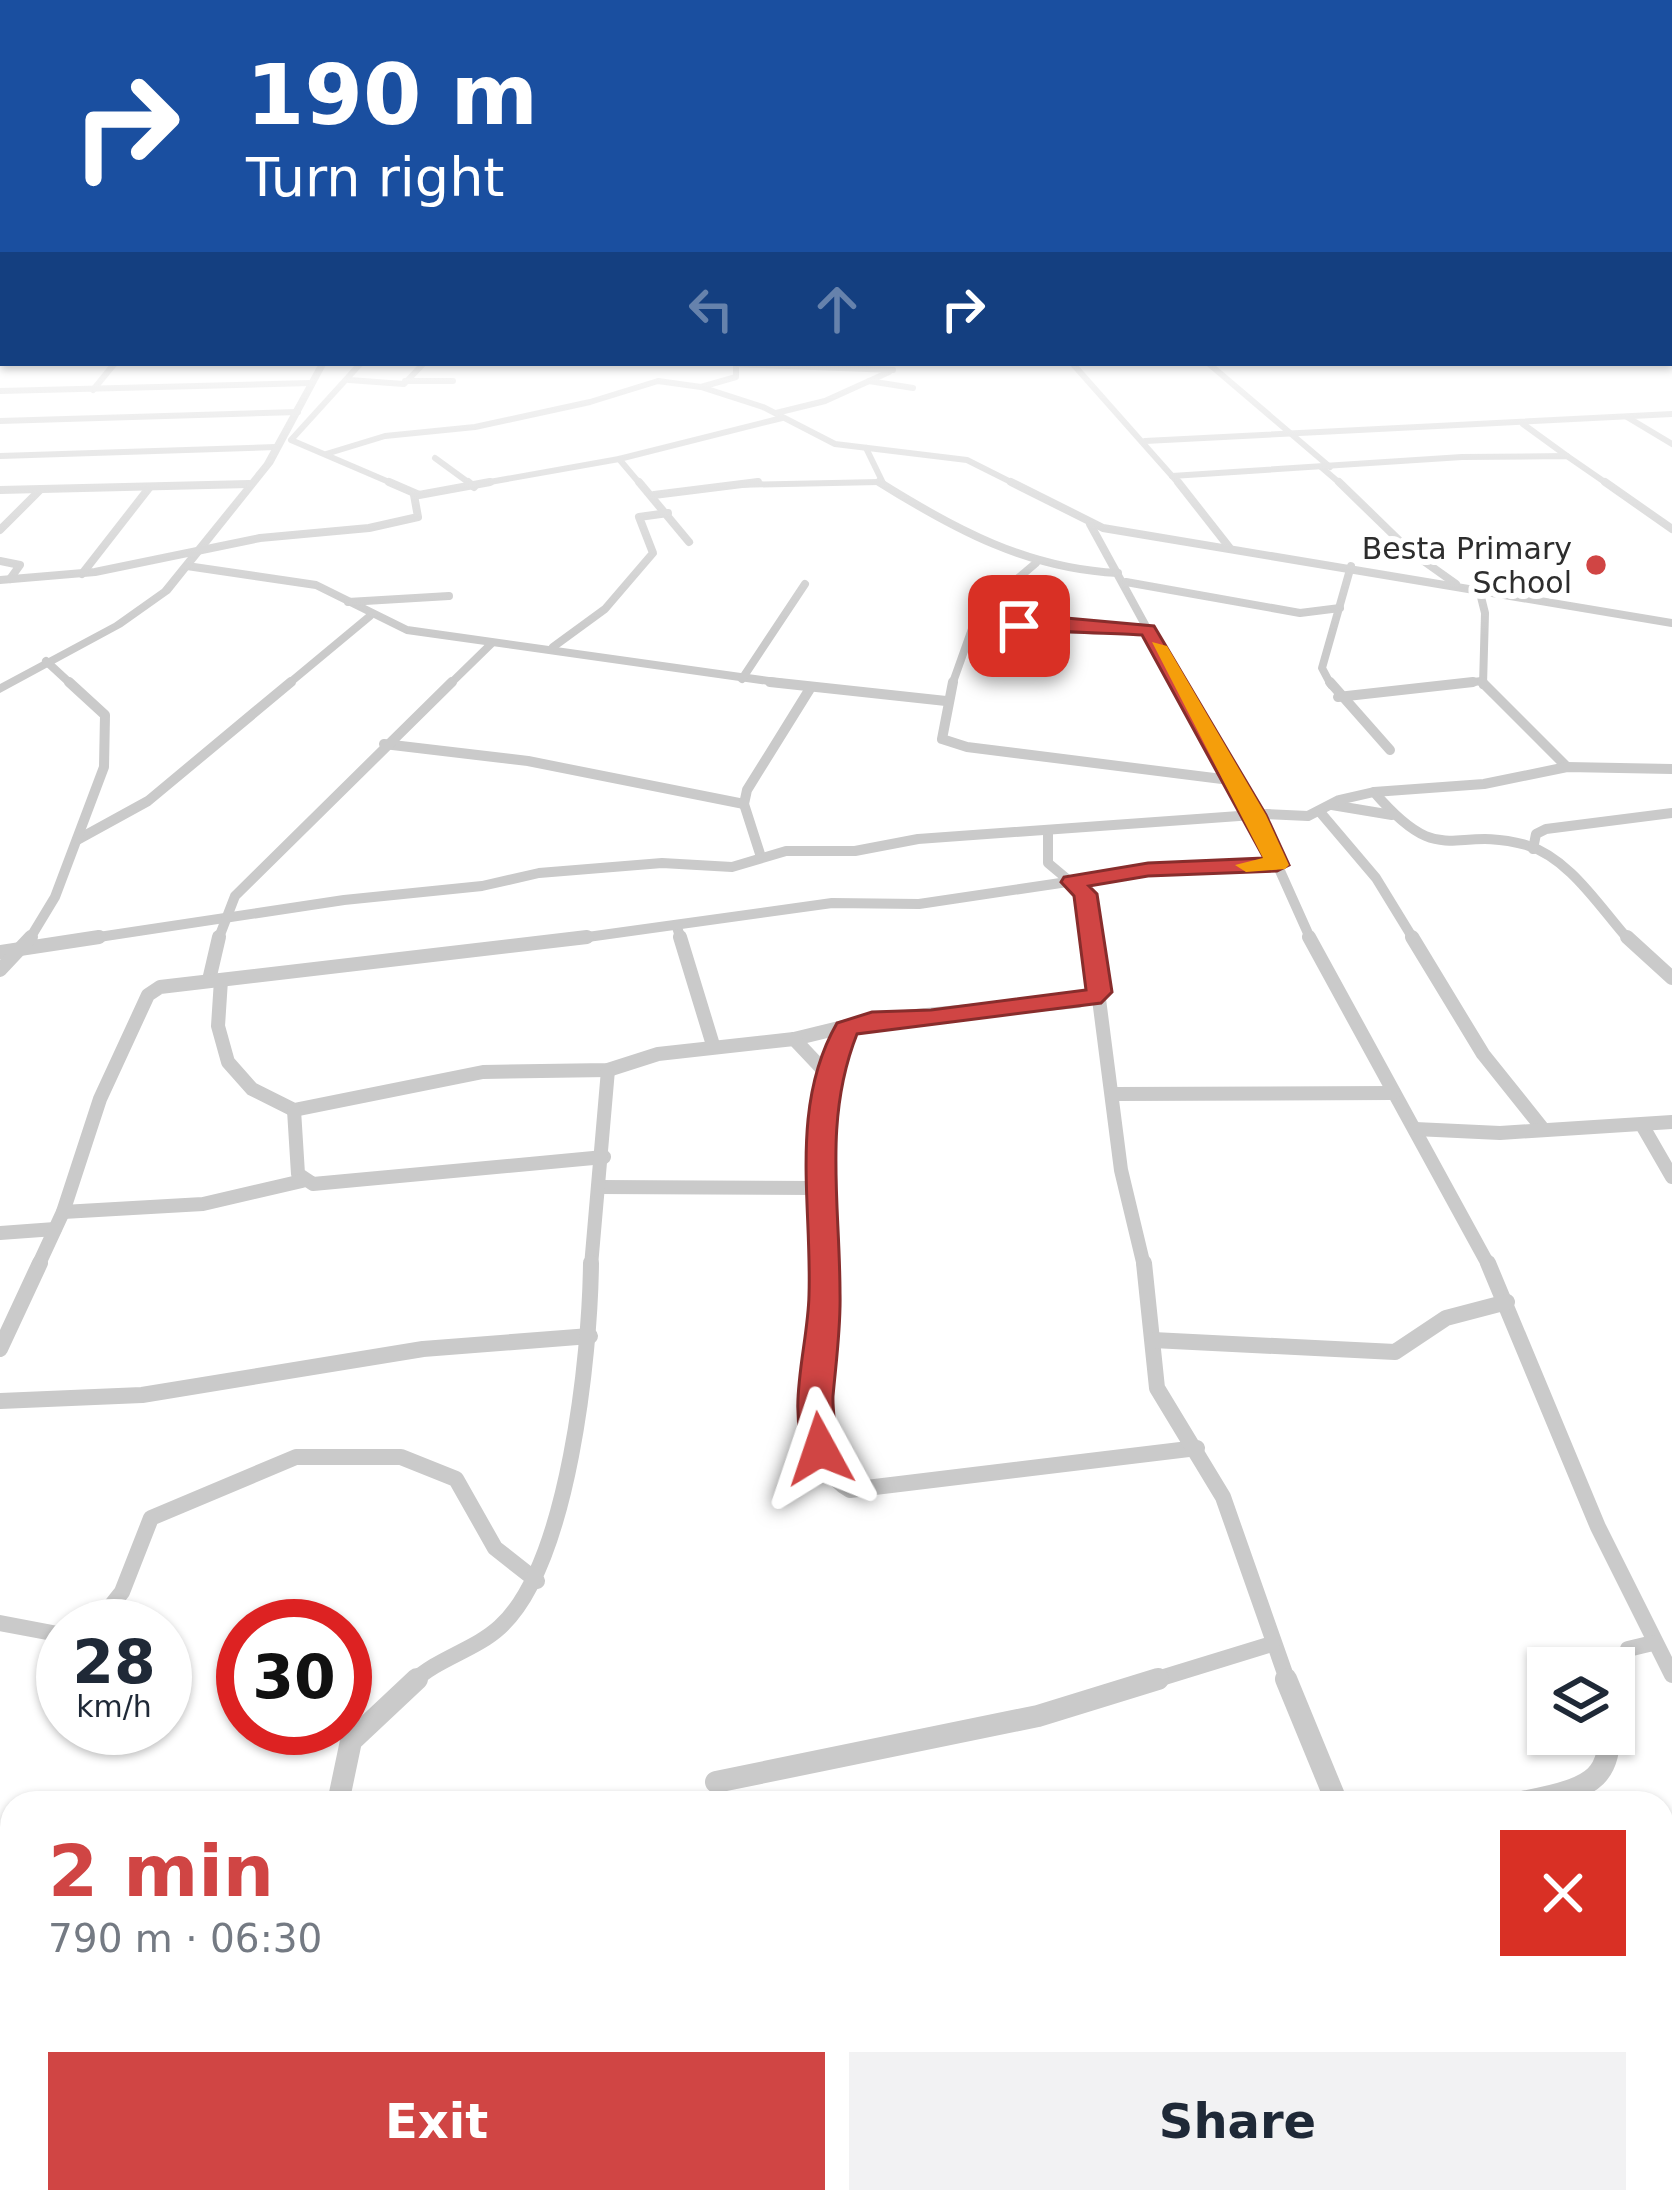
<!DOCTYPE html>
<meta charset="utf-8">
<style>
:root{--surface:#fff;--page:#f2f2f3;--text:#1f2937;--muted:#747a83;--accent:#d04544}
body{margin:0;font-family:"DejaVu Sans",sans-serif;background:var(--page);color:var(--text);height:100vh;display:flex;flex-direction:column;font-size:45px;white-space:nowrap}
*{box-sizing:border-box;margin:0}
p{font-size:39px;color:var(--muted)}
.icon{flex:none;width:66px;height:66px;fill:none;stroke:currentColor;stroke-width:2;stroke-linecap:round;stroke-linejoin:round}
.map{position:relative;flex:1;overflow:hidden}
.panel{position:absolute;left:0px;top:1791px;width:1674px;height:423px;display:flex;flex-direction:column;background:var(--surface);border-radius:36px 36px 0 0;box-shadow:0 3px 9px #0004}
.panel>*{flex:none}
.guide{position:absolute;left:0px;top:0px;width:1674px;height:366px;box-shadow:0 3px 9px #0004;background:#1a4fa0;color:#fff;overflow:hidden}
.tools{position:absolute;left:1527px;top:1647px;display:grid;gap:24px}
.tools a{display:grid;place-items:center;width:108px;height:108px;border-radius:0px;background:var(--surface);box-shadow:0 3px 9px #0004;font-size:60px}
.speed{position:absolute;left:36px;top:1599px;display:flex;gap:24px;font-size:60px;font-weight:700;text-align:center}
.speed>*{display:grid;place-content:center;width:156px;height:156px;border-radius:50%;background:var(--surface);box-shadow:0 3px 9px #0004;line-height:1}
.speed small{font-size:30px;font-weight:400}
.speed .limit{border:18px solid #d22;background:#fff;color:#111}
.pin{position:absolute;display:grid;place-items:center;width:102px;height:102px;color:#fff;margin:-51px;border-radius:24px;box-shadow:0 6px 18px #0006}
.me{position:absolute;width:132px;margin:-66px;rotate:355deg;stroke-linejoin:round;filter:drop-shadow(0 0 9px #0008)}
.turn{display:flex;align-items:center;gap:42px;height:252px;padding:0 48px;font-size:54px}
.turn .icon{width:156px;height:156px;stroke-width:2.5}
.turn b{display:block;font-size:84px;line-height:102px}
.lanes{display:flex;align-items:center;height:114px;padding:0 48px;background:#0003;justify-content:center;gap:60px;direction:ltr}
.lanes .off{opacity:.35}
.round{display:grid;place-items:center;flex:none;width:126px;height:126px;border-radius:0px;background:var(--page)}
.overview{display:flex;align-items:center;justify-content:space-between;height:204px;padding:0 48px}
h1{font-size:72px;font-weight:600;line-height:90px;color:var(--accent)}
.action{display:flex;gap:24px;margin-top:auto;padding:24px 48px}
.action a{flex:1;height:138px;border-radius:0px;background:var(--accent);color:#fff;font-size:48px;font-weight:600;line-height:138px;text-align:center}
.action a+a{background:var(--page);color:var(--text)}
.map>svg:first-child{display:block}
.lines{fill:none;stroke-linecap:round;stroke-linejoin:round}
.minor-far5{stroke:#cacaca;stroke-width:6}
.minor-far4{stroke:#cacaca;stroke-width:8}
.minor-far3{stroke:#cacaca;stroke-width:10}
.minor-far2{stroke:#cacaca;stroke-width:14}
.minor-far1{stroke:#cacaca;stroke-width:16}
.minor{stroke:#cacaca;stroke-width:22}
.tertiary{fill:#cacaca;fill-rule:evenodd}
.secondary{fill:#b7b7b7;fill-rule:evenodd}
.route{fill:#d04544;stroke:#872d2c;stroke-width:3}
.slow{fill:#f59e0b}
.poi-dot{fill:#d04544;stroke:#fff;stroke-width:4.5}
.labels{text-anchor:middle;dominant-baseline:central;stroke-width:12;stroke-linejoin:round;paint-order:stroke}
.far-poi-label{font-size:30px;fill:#2d2d2d;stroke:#fff;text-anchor:end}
</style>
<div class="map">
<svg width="1672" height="2212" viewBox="0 0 1672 2212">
<rect width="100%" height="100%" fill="#fff"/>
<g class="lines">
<!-- minor-far5 -->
<g class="minor-far5">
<path d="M361,363l-70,77 105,45"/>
<path d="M736,363v14l-35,10 62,20 72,37 132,16 50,25"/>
<path d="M1072,363l108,122"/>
<path d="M1208,363l122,104"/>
<path d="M736,364l157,6"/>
<path d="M349,380l55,4 20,-21"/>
<path d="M405,381h48"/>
<path d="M869,381l44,7"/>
<path d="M93,390l22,-27"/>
<path d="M0,391l310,-8"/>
<path d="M776,413l49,-12 64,-29"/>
<path d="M1627,417l45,27"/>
<path d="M0,421l298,-9"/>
<path d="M1523,424l44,32"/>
<path d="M1145,441l527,-27"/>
<path d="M866,448l18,37"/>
<path d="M326,454l59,-18 90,-9 115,-25 68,-21 43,6"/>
<path d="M0,456l276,-9"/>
<path d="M435,458l37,27"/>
<path d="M619,459l22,26"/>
<path d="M1321,467l21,18"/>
<path d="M1172,476l290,-19 105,-1 42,29"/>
<path d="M197,485l52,-1"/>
<path d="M473,485l146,-26 163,-41"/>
<path d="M733,485l146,-3"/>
</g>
<!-- minor-far4 -->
<g class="minor-far4">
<path d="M389,482l30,13 71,-13"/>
<path d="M468,482l6,5"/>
<path d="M639,482l50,60"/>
<path d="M879,482c75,47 149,87 239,91"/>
<path d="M1011,482l92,46 569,95"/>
<path d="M1178,482l51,65"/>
<path d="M1339,482l72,70 45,32"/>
<path d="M1605,482l67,47"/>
<path d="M0,490l249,-6"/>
<path d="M654,495l104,-13"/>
<path d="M1090,524l88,161"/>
<path d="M0,530l40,-40"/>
<path d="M0,561l20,4 -10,14"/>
<path d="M187,566l129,19 91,45 390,55"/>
<path d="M82,574l67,-86"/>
<path d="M0,580l95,-8 165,-34 109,-10 49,-11 -4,-22"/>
<path d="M1126,582l174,31 40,-5"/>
<path d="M1479,589l6,24 -2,72"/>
<path d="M348,602l101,-6"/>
<path d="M973,625l29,4 53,-6 93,7"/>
<path d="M553,647l52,-38 48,-56 -14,-36 29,-4"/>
<path d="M46,661l26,24"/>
<path d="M742,679l63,-95"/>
<path d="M287,685l83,-69"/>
<path d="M449,685l42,-41"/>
<path d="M952,685l26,-73 58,-49"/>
<path d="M1331,685l-9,-17 29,-102"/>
<path d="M1446,685l36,-4"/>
</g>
<!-- minor-far3 -->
<g class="minor-far3">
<path d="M770,682l176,19"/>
<path d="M953,682l-11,57 25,8 263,33"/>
<path d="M1176,682l79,133 56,125"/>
<path d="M1330,682l60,68"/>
<path d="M1482,682l85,85"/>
<path d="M1338,697l135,-15"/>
<path d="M384,744l144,17 216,43"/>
<path d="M1374,792c69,80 76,32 152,53 44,13 74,63 103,95"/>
<path d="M1332,805l60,10"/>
<path d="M1320,812l56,66 38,62"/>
<path d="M1048,832v31l37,31 6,46"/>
<path d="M77,840l71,-39 143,-119"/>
<path d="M1533,849l3,-15 10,-5 126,-16"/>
<path d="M761,857l-17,-53 3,-14 64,-103"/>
<path d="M677,927l4,13"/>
<path d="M29,940l26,-43 49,-130 1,-52 -36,-33"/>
<path d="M79,940l265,-40 138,-14 57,-13 123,-10 70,4 54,-16h69l63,-12 349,-25 41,2 31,-16 35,-8 110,-8 83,-17 105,2"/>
<path d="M218,940l17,-44 217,-214"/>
<path d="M566,940l266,-37 87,1 229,-34 129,-5"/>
</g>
<!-- minor-far2 -->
<g class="minor-far2">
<path d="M680,937l33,108"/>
<path d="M1091,937l30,233 23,96"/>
<path d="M1309,937l180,329"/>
<path d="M1412,937l71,117 60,75"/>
<path d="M1627,937l45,41"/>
<path d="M0,952l99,-15"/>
<path d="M0,970l31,-33"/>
<path d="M209,980l10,-43"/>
<path d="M221,980l-3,46 10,36 24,27 42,21 189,-38 125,-2 50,-16 136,-15 78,-19 206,-19 21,-9"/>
<path d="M794,1039l34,36"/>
<path d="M1115,1094l278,-1"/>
<path d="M294,1110l4,64 15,10 291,-27"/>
<path d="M1642,1125l30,52"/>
<path d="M1415,1129l85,4 172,-11"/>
<path d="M598,1187l219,1"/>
<path d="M63,1212l140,-8 99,-23"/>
<path d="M0,1233l55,-4"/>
<path d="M38,1266l25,-54 37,-113 48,-104 12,-8 427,-50"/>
<path d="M591,1266l17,-196"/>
<path d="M825,1266c-3,-83 -19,-160 21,-237"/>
</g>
<!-- minor-far1 -->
<g class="minor-far1">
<path d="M825,1263c0,60 -39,192 25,227l347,-42"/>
<path d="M1144,1263l13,125 66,109 65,185"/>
<path d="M1488,1263l110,264 74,148"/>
<path d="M1153,1340l242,12 51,-34 61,-16"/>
<path d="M0,1349l40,-86"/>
<path d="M0,1401l142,-6 281,-46 167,-13"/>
<path d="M0,1623l63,12"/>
<path d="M95,1626l27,-34 29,-74 145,-61h105l55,22 39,69 42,33"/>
<path d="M413,1682c25,-24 62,-32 87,-55 69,-63 90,-272 91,-364"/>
<path d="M1148,1682l124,-38"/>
<path d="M1617,1682l11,-33 25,-6"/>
</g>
<!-- minor -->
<g class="minor">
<path d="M1286,1679l51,124"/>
<path d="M716,1782l322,-66 120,-37"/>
<path d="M1522,1802c105,-19 79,-36 96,-123"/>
<path d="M338,1803l13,-62 66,-62"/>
<path d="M1537,2202l5,10"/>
<path d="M288,2212l1,-10"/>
</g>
<!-- tertiary -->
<g class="tertiary">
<rect x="1671" y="348" width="1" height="5"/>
<path d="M319,363h8l-54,101 -103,129 -48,34 -122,66v-9l114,-61 48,-34 102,-126z"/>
</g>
<!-- secondary -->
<path class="secondary" d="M0,360l3,3h5l-8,3z"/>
</g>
<!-- sky -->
<linearGradient id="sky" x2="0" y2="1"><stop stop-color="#9cc3e8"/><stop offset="0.51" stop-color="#fff"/><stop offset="1" stop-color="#fff" stop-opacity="0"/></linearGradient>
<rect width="1672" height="637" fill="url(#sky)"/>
<!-- route -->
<path class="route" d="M1055,617l99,9 112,189 23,50 -12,6 -129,5 -59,10 8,8 15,98 -11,11 -244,31c-34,86 -17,169 -17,259 1,34 -4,69 -7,103 -1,20 7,47 0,63l-13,5 -12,-5c-23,-49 0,-111 1,-164 3,-92 -20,-188 28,-272l35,-11 59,-2 155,-20 -12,-94 -13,-14 3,-5 84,-14 116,-5 -122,-223c-22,-2 -122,-3 -131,-9z"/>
<!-- slow -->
<path class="slow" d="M1152,642l15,4 99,169 23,50 -4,4 -39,3 -11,-7 28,-7z"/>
<!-- markers -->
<circle class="poi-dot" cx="1596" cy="565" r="12"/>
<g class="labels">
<!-- far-poi labels -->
<g class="far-poi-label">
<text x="1572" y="548">Besta Primary<tspan x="1572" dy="34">School</tspan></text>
</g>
</g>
</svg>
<div class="tools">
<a><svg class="icon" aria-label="layers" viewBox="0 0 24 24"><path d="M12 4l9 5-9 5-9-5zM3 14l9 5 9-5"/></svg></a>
</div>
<div class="speed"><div>28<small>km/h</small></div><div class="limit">30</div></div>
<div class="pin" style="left:1019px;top:626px;background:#d93025"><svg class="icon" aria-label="arrive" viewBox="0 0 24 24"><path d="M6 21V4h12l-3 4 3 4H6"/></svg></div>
<svg class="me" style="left:820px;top:1449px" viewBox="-20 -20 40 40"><path d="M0-17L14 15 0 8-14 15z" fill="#d04544" stroke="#fff" stroke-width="4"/></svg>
<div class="guide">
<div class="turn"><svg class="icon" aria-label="right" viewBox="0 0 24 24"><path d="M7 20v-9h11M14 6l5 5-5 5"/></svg><div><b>190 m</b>Turn right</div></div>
<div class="lanes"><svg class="icon off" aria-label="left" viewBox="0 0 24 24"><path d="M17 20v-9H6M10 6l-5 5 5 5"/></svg><svg class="icon off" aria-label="ahead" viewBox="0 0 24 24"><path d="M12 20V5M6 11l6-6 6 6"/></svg><svg class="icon" aria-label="right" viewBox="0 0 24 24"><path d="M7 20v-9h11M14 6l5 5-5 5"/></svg></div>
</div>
<section class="panel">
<div class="overview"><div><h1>2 min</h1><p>790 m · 06:30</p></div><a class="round" style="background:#d93025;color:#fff"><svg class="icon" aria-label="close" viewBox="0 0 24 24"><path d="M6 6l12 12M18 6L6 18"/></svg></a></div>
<div class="action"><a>Exit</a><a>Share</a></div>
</section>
</div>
